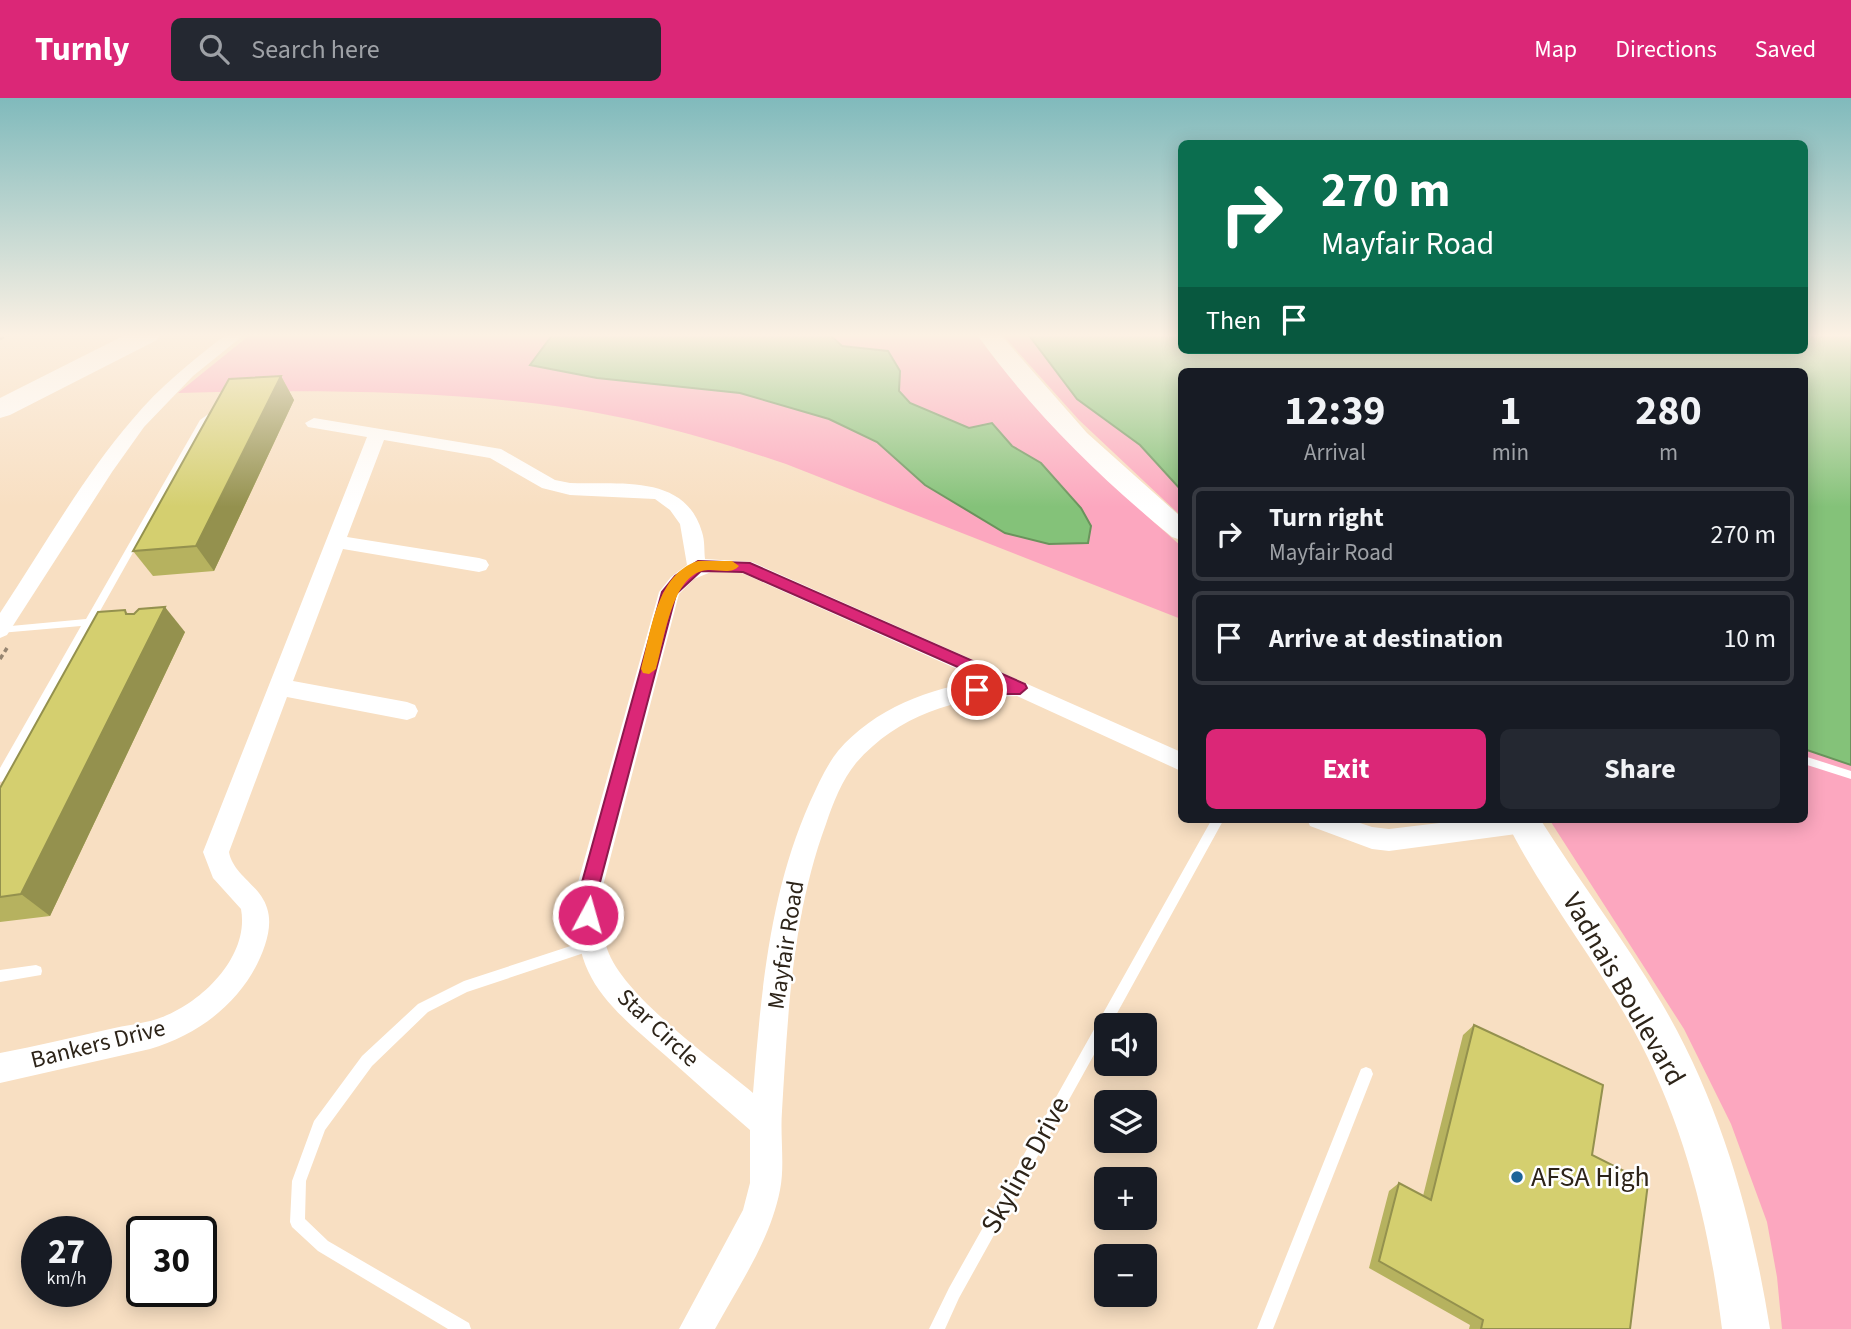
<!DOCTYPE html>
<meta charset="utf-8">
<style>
:root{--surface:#171b24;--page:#242831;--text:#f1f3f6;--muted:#9ea1a6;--line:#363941;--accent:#db2777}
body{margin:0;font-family:"Source Sans 3",sans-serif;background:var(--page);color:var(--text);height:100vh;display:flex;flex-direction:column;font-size:26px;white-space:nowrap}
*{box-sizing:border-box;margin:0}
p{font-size:23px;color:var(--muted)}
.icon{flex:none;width:38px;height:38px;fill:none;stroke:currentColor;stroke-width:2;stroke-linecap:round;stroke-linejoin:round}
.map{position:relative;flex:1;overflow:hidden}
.drawer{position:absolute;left:1178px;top:270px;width:630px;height:455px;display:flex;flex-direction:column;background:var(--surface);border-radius:10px;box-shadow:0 4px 18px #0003}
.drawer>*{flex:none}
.top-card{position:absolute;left:1178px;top:42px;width:630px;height:214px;border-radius:10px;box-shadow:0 4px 18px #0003;background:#0b6e4f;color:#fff;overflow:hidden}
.controls{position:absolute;left:1094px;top:915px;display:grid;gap:14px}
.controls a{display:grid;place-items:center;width:63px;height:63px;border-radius:10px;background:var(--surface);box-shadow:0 4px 18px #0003;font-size:35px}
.speed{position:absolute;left:21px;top:1118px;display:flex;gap:14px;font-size:35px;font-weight:700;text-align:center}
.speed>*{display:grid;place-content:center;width:91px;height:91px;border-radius:50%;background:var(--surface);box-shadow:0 4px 18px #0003;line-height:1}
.speed small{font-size:18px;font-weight:400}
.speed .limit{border:4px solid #111;border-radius:10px;background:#fff;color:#111}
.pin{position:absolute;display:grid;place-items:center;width:60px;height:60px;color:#fff;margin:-30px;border:4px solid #fff;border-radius:50%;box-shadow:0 2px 7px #0007}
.me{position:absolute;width:77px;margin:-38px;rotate:6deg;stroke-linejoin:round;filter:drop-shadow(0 0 5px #0008)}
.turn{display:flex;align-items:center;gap:24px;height:147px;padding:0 28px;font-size:32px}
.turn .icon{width:91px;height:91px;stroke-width:2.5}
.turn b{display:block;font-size:49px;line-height:60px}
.then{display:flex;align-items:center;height:66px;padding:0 28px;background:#0003;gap:14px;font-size:26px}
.eta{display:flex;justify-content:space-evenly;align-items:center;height:119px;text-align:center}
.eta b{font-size:42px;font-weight:700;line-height:49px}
.action{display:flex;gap:14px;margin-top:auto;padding:14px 28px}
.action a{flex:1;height:80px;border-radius:10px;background:var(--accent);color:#fff;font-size:28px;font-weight:700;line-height:80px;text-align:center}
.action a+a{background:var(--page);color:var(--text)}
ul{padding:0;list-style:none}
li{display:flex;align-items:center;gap:21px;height:94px;margin:0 14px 10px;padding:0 14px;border:4px solid var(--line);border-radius:10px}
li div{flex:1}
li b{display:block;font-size:26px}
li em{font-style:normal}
header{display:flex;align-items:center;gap:42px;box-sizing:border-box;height:98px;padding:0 35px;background:var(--accent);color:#fff}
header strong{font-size:33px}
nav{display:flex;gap:38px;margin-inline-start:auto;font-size:24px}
.search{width:490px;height:63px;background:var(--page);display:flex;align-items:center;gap:18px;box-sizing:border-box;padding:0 24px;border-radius:10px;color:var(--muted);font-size:26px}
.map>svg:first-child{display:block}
.green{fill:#fca7bf}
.water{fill:#84c279;stroke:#6a935c;stroke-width:2}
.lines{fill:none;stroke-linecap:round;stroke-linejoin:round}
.path-far1{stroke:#968571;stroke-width:2.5;stroke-dasharray:4.5 2.5;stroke-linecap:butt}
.path{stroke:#968571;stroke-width:3.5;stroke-dasharray:5 3.5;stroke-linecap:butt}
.lane{fill:#fff;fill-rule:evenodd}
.street{fill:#fff;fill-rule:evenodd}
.secondary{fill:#fff;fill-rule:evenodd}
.highway{fill:#fff;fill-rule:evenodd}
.wall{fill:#b6b25f}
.shaded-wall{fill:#94914e}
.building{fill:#d4cf6f;stroke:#94914e;stroke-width:2}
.route{fill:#db2777;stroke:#8e194d;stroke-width:2}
.slow{fill:#f59e0b}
.poi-dot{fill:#1d6498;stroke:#fff;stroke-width:2.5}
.labels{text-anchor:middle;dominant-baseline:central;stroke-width:5;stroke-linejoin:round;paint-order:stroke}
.street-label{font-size:24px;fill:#2d2419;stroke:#fff}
.near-street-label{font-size:28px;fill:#2d2419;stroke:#fff}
.near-poi-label{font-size:28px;fill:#2d2419;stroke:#fff;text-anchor:start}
</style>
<header>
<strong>Turnly</strong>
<div class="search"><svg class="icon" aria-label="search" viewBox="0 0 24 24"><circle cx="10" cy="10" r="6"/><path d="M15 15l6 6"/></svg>Search here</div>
<nav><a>Map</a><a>Directions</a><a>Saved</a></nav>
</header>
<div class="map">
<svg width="1851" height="1231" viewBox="0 0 1851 1231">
<rect width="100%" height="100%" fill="#f8dfc2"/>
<!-- green -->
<g class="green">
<path d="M251,236h725l23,30 147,151 35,31v73l-395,-155c-85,-29 -174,-53 -263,-62 -115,-12 -230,-12 -345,-9z"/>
<path d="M1002,236h179v16h623v-16h47v995h-69l-5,-52 -10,-55 -36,-98 -47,-95 -135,-210h255v-448h-623v145l-102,-96z"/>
</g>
<!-- water -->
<g class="water">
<path d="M553,236h276l13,12 46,5 12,20 -1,20 11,12 59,25 23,-5 20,23 29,17 40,45 10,18 -3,17 -39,1 -44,-11 -80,-48 -48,-43 -48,-23 -89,-26 -143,-15 -67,-13z"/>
<path d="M1028,236h153v16h623v-16h47v431l-47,-16v-378h-623v119l-41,-45 -63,-46z"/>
</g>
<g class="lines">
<!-- path-far1 -->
<path class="path-far1" d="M0,241l11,-5"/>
<!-- path -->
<path class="path" d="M0,561l7,-11"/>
<!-- lane -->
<g class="lane">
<path d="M214,312h6l1,2 -14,9 -112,199 2,2 -5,3 -88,156 -4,1v-14l81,-142 -81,7v-6l86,-8 114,-199z"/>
<path d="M1804,658l47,15v8l-47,-15z"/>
<path d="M1212,721h12l-114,207h-4v7l-147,265 -14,31h-16l20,-41z"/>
<path d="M592,841l4,2 2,4 -2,4 -129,43 -39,20 -56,54 -47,64 -19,51 -1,38 23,22 141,82 2,6h-23l-130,-78 -26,-24 -2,-5 2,-41 22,-60 48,-65 56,-52 46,-23z"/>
<path d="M36,867l5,2 1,4 -1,4 -41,7v-12z"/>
<path d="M1366,969l5,2 2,5 -100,255h-16l104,-260z"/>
</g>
<!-- street -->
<g class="street">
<path d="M227,236h18l-52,42 -49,51 -32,45 -105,163 -7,3v-25c42,-63 82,-135 132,-193 27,-33 61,-60 95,-86z"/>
<path d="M314,320l187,31 54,31 15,3c48,2 115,-10 132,49 3,9 2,18 3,27l47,3 429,190v19l-164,-75c-61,1 -119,19 -161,67 -14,17 -23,40 -30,61 -34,92 -38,190 -44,287 -2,26 3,54 -2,79 -10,51 -41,95 -65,139h-36l64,-119 7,-27v-53c-28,-24 -56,-49 -84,-74 -63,-55 -96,-80 -89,-170l82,-294 12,-15 16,-12 -7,-41 -10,-14 -15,-11 -85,-4 -28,-7 -52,-30 -106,-18 -37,97 132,21 7,2 3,5 -3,5 -7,2 -136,-23 -50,132 114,21 8,3 3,6 -3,6 -8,3 -120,-23 -58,155c4,23 31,33 38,56 4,12 2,25 -2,37 -17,52 -63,89 -115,104l-150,34v-30c37,-7 73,-16 110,-24 15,-4 32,-5 47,-10 43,-14 93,-62 84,-110l-28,-31 -10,-26 164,-415 -59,-10 -3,-4zM711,474l31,1 242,108c-54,6 -110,28 -146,70 -12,15 -20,34 -28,51 -41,92 -49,192 -57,291 -40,-34 -135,-100 -147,-148 -6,-19 -4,-39 -3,-59l76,-292 15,-15z"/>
<path d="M1307,721h41l24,8 17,2 84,-10h61l2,4 -3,7 -9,3 -135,18 -17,-2 -62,-23z"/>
</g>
<!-- secondary -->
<g class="secondary">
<path d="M977,236h23l87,99 94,84v23l-9,-3c-72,-59 -141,-126 -195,-203z"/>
<path d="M1505,721h35c39,62 84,120 121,183 59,100 91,213 109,327h-48c-13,-105 -38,-207 -89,-300 -39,-72 -92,-137 -128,-210z"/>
</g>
<!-- highway -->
<path class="highway" d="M127,236h34l-4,6 -147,75 -10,3v-20z"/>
</g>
<!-- wall -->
<g class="wall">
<path d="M281,278l13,24 -80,171 -61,5 -20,-25z"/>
<path d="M125,512l3,4 57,18 -135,284 -50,6v-134z"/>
<path d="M1474,927l118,130 38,174h-161l1,-4 -101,-57 20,-77 10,-8 24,13 40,-161z"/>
</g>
<!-- shaded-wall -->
<g class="shaded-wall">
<path d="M281,278l13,24 -80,171 -18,-25z"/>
<path d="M165,509l20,25 -135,284 -29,-22z"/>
</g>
<!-- building -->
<g class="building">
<path d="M281,278l-85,170 -63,5 96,-172z"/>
<path d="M165,509l-144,287 -21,3v-109l98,-176 27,-2 1,4h8l5,-5z"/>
<path d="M1474,927l129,60 -11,70 56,28 -18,146h-149l2,-9 -104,-59 20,-78 32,17z"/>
</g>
<!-- sky -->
<linearGradient id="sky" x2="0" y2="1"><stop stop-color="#80babc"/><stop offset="0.58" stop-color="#fcf1e4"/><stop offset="1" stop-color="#fcf1e4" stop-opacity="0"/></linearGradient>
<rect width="1851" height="409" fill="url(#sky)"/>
<!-- route -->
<path class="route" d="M698,463l52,2 275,121 2,4 -7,6h-49l-2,-4 2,-4 23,-3 -251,-111 -42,-1 -25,23 -77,292 -5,35 -6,3 -7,-3 -3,-6 3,-29 81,-294 13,-16z"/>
<!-- slow -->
<path class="slow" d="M698,463h34l7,5c-9,10 -24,1 -37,5 -31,8 -38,71 -46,98l-7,5 -6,-1 -2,-4c10,-36 15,-95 57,-108z"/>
<!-- markers -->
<circle class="poi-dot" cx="1517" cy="1079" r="7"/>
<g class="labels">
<!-- street labels -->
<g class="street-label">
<text transform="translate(786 847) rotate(-81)">Mayfair Road</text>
<text transform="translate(658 930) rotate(43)">Star Circle</text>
<text transform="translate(98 946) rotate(-14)">Bankers Drive</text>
</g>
<!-- near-street labels -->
<g class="near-street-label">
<text transform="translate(1624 891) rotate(60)">Vadnais Boulevard</text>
<text transform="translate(1025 1067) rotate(-61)">Skyline Drive</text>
</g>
<!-- near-poi labels -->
<g class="near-poi-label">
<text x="1531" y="1079">AFSA High</text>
</g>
</g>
</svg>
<div class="controls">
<a><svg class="icon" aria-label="sound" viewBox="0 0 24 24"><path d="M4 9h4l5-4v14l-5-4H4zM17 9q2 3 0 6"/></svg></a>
<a><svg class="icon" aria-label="layers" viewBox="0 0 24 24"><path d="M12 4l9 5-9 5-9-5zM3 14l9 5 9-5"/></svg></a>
<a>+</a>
<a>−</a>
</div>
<div class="speed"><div>27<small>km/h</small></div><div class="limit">30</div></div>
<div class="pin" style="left:977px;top:592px;background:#d93025"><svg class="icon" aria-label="arrive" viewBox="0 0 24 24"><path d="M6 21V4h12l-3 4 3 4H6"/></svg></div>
<svg class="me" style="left:588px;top:817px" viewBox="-20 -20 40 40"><circle r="17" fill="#db2777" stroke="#fff" stroke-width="3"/><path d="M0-11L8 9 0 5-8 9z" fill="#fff"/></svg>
<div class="top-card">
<div class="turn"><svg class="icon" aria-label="right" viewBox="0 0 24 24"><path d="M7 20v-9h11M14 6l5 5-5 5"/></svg><div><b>270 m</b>Mayfair Road</div></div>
<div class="then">Then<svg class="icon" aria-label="arrive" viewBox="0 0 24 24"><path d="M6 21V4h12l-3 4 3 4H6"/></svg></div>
</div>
<section class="drawer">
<div class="eta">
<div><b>12:39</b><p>Arrival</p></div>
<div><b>1</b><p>min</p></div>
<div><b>280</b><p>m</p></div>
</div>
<ul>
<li><svg class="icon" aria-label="right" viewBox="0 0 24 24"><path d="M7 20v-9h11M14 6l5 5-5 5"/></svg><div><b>Turn right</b><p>Mayfair Road</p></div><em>270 m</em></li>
<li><svg class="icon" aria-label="arrive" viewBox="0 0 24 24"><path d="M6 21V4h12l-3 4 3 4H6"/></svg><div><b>Arrive at destination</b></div><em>10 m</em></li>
</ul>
<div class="action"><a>Exit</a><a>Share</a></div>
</section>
</div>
